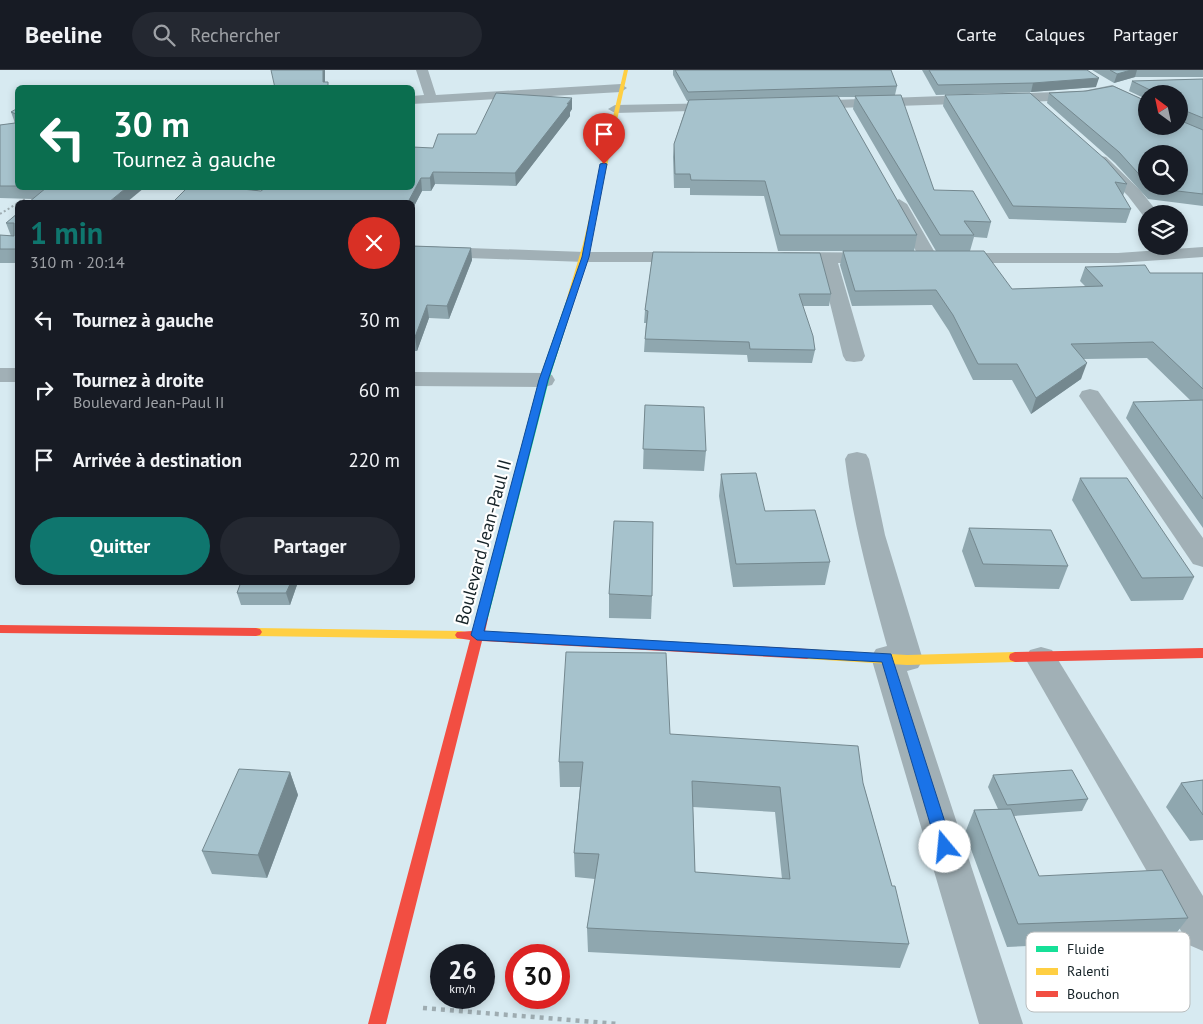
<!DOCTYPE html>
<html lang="fr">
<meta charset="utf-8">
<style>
:root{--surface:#171b24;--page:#242831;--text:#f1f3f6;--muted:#9ea1a6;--line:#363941;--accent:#0f766e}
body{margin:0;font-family:"PT Sans",sans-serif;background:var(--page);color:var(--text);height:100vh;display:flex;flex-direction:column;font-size:19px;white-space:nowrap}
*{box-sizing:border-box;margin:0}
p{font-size:16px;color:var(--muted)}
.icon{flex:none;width:28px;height:28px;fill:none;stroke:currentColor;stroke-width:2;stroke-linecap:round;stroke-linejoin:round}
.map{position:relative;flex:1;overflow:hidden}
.side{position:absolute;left:15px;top:130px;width:400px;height:385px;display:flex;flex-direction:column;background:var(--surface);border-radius:8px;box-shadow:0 2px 8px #0003}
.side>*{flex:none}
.banner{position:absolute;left:15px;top:15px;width:400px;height:105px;border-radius:8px;box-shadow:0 2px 8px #0003;background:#0b6e4f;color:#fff;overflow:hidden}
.needle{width:32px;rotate:327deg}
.controls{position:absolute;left:1138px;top:15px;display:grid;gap:10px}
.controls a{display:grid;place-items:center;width:50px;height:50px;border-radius:50%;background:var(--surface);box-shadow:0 2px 8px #0003;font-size:25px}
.speed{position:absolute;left:430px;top:874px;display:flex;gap:10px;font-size:25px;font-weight:700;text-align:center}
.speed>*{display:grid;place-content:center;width:65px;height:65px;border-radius:50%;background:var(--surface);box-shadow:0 2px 8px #0003;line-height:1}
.speed small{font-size:12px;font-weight:400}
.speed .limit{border:8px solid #d22;background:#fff;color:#111}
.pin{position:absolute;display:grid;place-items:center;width:42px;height:42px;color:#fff;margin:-51px -21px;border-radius:50% 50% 50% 0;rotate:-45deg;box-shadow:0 0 5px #0007}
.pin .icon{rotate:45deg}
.me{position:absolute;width:55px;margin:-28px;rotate:343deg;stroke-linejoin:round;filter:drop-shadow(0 0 4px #0008)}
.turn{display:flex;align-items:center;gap:18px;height:105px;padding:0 15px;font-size:22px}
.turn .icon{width:65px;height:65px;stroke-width:2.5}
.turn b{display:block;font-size:35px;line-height:42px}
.round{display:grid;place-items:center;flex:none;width:52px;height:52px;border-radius:26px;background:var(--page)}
.summary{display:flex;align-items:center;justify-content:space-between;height:85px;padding:0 15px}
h1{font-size:30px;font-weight:700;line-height:38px;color:var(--accent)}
.button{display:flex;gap:10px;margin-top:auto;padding:10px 15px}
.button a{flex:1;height:58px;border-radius:30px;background:var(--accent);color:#fff;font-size:20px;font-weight:700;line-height:58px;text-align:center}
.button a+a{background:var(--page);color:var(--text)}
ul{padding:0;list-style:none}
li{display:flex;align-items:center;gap:15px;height:70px;padding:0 15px}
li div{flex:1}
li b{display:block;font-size:19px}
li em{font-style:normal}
header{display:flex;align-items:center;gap:30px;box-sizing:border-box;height:70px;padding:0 25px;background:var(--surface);border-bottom:1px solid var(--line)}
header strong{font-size:24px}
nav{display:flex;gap:28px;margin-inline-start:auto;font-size:18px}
.search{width:350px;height:45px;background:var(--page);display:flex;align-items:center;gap:12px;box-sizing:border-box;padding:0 18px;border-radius:28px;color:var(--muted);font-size:19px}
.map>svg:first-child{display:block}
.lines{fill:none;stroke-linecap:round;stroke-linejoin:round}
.path-far1{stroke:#9eacb1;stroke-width:2;stroke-dasharray:2 2.5;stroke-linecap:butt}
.path{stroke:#9eacb1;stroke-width:4.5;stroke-dasharray:4 5;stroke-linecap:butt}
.street{fill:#a1b0b6;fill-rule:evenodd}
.fast{fill:#16e098;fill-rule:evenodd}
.slow{fill:#ffcf43;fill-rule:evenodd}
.jam{fill:#f24e42;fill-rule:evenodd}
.wall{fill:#8fa7af;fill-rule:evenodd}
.shaded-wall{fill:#74888f}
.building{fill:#a6c2cc;stroke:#74888f;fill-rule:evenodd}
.route{fill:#1a73e8;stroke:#114b97}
.labels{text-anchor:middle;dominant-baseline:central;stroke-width:4.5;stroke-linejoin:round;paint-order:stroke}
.street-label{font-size:18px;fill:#152227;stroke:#fff}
.key{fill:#fff;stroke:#b9bdbe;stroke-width:1}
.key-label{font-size:14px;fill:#152227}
</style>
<header>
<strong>Beeline</strong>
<div class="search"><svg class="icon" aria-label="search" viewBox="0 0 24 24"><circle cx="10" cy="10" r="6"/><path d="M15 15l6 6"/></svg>Rechercher</div>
<nav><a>Carte</a><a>Calques</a><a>Partager</a></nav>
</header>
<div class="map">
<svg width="1203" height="954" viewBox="0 0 1203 954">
<rect width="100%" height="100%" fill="#d7eaf1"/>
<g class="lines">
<!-- path-far1 -->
<g class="path-far1">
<path d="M19,132l8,-4"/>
<path d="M0,144l18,-11"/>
</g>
<!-- path -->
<path class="path" d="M423,938l196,16"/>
<!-- street -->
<g class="street">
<path d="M416,0h12l8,25 185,-11 6,4 -6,4 -209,12v-8l12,-1z"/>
<path d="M1112,15l34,16v9l-36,-17 -27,6 -32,2 -245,8 -6,-4 6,-4 277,-10z"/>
<path d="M723,33l5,1 2,3 -2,3 -113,3 -7,-4 7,-4z"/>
<path d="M1101,86l5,1 34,33 19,24h-13l-1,4 -17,-22 -32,-33 -2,-3z"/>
<path d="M899,129l8,5 31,54 -3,4 -6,1h-91l27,93 -3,5 -8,1 -8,-1 -3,-5 -23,-93 -42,-2 -3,-4 3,-4 6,-1 133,1 -26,-49z"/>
<path d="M412,176l173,6h106l6,1 3,4 -3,4 -6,1h-106l-173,-6z"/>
<path d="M1203,177v10l-85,6h-165l-6,-1 -3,-4 3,-4 6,-1h165z"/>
<rect x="0" y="298" width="18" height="14"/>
<path d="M412,302l132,1 8,2 3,5 -3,5 -8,2 -132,-1z"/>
<path d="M1090,319l8,2 105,147v29l-10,-3 -114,-168 3,-5z"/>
<path d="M857,382l9,2 3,5 16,76 38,125 -5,8 -11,3 116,353h-44l-108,-367 5,-8 11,-3c-17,-62 -34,-123 -42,-187l3,-5z"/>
<path d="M1041,577l11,3 151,246v55l-14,-6 -164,-287 5,-8z"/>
</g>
<!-- fast -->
<path class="fast" d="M567,229l7,2 -25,79 -61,238 -2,3h-8l-2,-3 63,-238z"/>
<!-- slow -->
<g class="slow">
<path d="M624,0h4l-38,174 -16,57 -4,2 -4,-2 17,-57z"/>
<path d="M256,558l205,3 4,1 2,3 -2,3 -4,1 -205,-3 -4,-1 -2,-3 2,-3z"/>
<path d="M807,579l100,6 108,-3 5,2 1,3 -1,3 -5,2 -108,3 -100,-6 -4,-2 -2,-3 2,-3z"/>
</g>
<!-- jam -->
<g class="jam">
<path d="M482,544l4,1 2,3 -3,14 322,17 4,2 2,3 -2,3 -4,2 -325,-18 -96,383h-18l102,-384 -13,-2 -2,-3 2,-3 15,-1 6,-16z"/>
<path d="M0,555l256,3 4,1 2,3 -2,3 -4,1 -256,-3z"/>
<path d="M1203,578v10l-188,4 -5,-2 -1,-3 1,-3 5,-2z"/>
</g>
</g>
<!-- wall -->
<g class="wall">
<path d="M673,0h218l6,16 -2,9 39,95 57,32 -4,16 -13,-1 -4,14 42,38 74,-2 -6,-6 5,-14 65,6h53v255l-77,-110 7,-16 57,-2 -43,-42 -63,1 -3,20 -50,35 -19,-34h-39l-24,-49 -17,-26 -80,1 -12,-41 3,-14h-65l-14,-55 -74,-1v-7h-16l-1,-31 1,-13 14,-43h-1l-14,-26zM838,27h17l-2,12 83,142h-22l3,-16z"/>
<path d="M922,0h165l9,17 -65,5 -95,3z"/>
<path d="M1092,0h111v7h-68l-21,6z"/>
<path d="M1203,9v51l-24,-10 24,10v76l-55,-7 -33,-36 -68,-60 2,-10 97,33 33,-32h-33v5l-17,-8 3,-10zM1146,84l33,32h-33z"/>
<path d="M945,25l182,89 -4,12 8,13 -5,14 -117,-4 -66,-113z"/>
<path d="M18,38v80h126l-111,11 -33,-1v-73l15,-2 -4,-11z"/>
<path d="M572,39l-2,3v4l-54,70 -81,-2 -4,7h-9l-10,19 -225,-22h73l-3,3h4l172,-43 43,-14z"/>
<path d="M18,143v50h-18v-28l11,1 -5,-13z"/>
<path d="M412,176l59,2 1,12 -23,59 -20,-1 -12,33h-5z"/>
<path d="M653,182l178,42 -2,12h-26l12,44 -3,13 -64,-1 -1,-7 -103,-3 2,-29h-2l1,-13z"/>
<path d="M645,335l61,46 -2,20 -61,-2z"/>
<path d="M721,404l44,37 65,51 -5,23 -92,2 -14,-91z"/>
<path d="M1080,408l114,99 -11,23 -52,1 -59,-101z"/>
<path d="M969,458l99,38 -9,23 -84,-2 -13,-36z"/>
<path d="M241,512h57l-8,23h-49l-4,-12z"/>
<path d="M609,524l43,2 -1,23 -42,-1z"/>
<path d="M670,664l193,49 29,103 17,58 -9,24 -312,-16 -1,-24 8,-49 -20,-2 -1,-24 6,-66h-20l-1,-25zM693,737l82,5 7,67 -87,-7z"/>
<path d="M290,702l8,23 -31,83 -55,-4 -10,-23z"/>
<path d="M993,705l95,24 -6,12 -68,5 25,60 149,42 -17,22 -164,7 -42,-114 9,-23 24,-1 -10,-22z"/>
<path d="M1203,710v60l-13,1 -24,-34 15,-24z"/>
</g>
<!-- shaded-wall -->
<g class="shaded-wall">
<path d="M323,0h2v18l-2,-6z"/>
<path d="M1131,0h6l-2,7 -21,6 3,-9z"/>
<path d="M1099,8l-3,9 -65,5 2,-9z"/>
<path d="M572,28v11l-2,3v4l-54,70 -1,-13z"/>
<path d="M433,102l2,12 -4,7 -1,-13z"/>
<path d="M421,108l1,13 -10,19v-8h-4z"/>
<path d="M126,118h18l-17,14h-18z"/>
<path d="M244,118h16l-15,14 -3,-13z"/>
<path d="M471,178l1,12 -23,59 -2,-13z"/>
<path d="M427,235l2,13 -12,33 -2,-14z"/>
<path d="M1087,293l-6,16 -50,35 5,-16z"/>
<path d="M291,512h7l-8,23 -4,-12z"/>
<path d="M290,702l8,23 -31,83 -9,-23z"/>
</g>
<!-- building -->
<g class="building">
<path d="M271,0h52v12h5v6h-53z"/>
<path d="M675,0h216l6,16 -209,6z"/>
<path d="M929,0h158l12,8 -66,5 -95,2z"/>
<path d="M1110,0h21l-14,4z"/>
<path d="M1203,9v39l-22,-9v5l-2,1v-21h-29v-4l-18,-9z"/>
<path d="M53,16l53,1 -54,1z"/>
<path d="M1113,16l33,15v25h33v-6l24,10v64l-51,-6 -1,-2h28v-32h-33v28l-27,-30 -70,-59 37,-2z"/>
<path d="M496,23l76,5 -5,6h2l-54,69 -82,-1 -3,6h-9l-13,24h-235l14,-14h57l-2,1 19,2 4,-3h147v-41l21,1 5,-14h38z"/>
<path d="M1030,23l76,67 21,24 -12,-2 16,27 -118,-3 -68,-111z"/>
<path d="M901,25l33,95 39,1 18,31 -27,-1 10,14h-34l-85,-139z"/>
<path d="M838,26l79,139h-137l-15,-54 -74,-1 -1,-6h-15l-1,-30 15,-44z"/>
<path d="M18,38v78h-18v-61l15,-2 1,-9 -5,-2z"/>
<path d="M46,118h80l-17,14h-80z"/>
<path d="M18,143v36h-18v-14l14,1v-13h-8z"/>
<path d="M412,176l59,2 -24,58 -20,-1 -12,32h-3z"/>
<path d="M843,181h141l28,38 91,-3 -18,-19 60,-2 5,8h53v116l-50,-47 -82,2 16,19 -51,35 -19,-34h-39l-25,-49 -17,-25 -81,1z"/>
<path d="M653,182l167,1 11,41h-32l14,42 2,14 -65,-1 -1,-7 -104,-3 3,-28 -3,-1z"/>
<path d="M1203,330v99l-70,-97z"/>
<path d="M645,335l59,2 2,44 -63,-2z"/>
<path d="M756,403l9,38 50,-1 15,52 -94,2 -15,-90z"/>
<path d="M1080,408h47l67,99 -52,1z"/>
<path d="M614,451l39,1 -1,74 -43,-2z"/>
<path d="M969,458l82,2 17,36 -85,-2z"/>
<path d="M241,512h50l-5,11h-49z"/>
<path d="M566,582l100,1 4,81 188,12 5,37 29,103h3l14,58 -322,-16 12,-74 -25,-1 9,-91h-24zM692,711l88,6 10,92 -95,-7z"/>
<path d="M239,699l51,3 -32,83 -56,-4z"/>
<path d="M1072,700l16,29 -81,6 -14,-30z"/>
<path d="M1203,710v35l-22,-32z"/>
<path d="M1011,739l28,67 123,-6 26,48 -170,6 -44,-114z"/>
</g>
<!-- route -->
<path class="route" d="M604,93l3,1 -18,93 -41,123 -64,251 407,23 62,193 -2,5 -6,1 -5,-1 -3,-5 -55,-185 -405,-22 -6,-5 68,-255 43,-123 18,-93z"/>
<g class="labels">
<!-- street labels -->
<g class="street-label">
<text transform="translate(483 472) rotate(-75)">Boulevard Jean-Paul II</text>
</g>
</g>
<!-- legend -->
<rect x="1026" y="862" width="164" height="80" rx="8" class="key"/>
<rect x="1036" y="876" width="22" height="6" fill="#16e098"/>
<rect x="1036" y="898" width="22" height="7" fill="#ffcf43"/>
<rect x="1036" y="921" width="22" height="6" fill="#f24e42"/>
<g class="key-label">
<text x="1067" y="884">Fluide</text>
<text x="1067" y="906">Ralenti</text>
<text x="1067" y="929">Bouchon</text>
</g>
</svg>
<div class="controls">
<a><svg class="needle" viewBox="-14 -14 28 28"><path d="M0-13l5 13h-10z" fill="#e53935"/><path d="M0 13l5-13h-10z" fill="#9ea1a6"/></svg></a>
<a><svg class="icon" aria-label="search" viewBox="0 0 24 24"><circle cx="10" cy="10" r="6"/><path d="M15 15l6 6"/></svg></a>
<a><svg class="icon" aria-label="layers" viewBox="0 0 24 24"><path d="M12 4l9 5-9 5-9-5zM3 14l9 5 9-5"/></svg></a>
</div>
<div class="speed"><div>26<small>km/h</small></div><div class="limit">30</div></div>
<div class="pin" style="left:604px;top:94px;background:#d93025"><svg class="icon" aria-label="arrive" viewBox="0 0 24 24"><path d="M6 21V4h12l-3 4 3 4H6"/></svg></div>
<svg class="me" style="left:945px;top:777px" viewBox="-20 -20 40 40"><circle r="19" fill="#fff"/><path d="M0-13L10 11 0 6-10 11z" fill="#1a73e8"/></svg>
<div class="banner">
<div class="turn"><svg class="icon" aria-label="left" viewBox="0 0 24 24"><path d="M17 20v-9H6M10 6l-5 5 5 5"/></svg><div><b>30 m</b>Tournez à gauche</div></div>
</div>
<section class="side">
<div class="summary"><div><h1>1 min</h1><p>310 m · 20:14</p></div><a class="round" style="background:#d93025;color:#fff"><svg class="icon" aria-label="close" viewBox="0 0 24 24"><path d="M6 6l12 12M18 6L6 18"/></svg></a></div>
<ul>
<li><svg class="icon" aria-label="left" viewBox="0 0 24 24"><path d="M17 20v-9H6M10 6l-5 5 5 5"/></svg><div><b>Tournez à gauche</b></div><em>30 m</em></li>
<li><svg class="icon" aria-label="right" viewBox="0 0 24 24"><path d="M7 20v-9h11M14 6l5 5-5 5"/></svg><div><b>Tournez à droite</b><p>Boulevard Jean-Paul II</p></div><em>60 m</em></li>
<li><svg class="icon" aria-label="arrive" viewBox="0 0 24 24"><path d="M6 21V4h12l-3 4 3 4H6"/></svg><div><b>Arrivée à destination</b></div><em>220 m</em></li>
</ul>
<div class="button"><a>Quitter</a><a>Partager</a></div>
</section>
</div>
